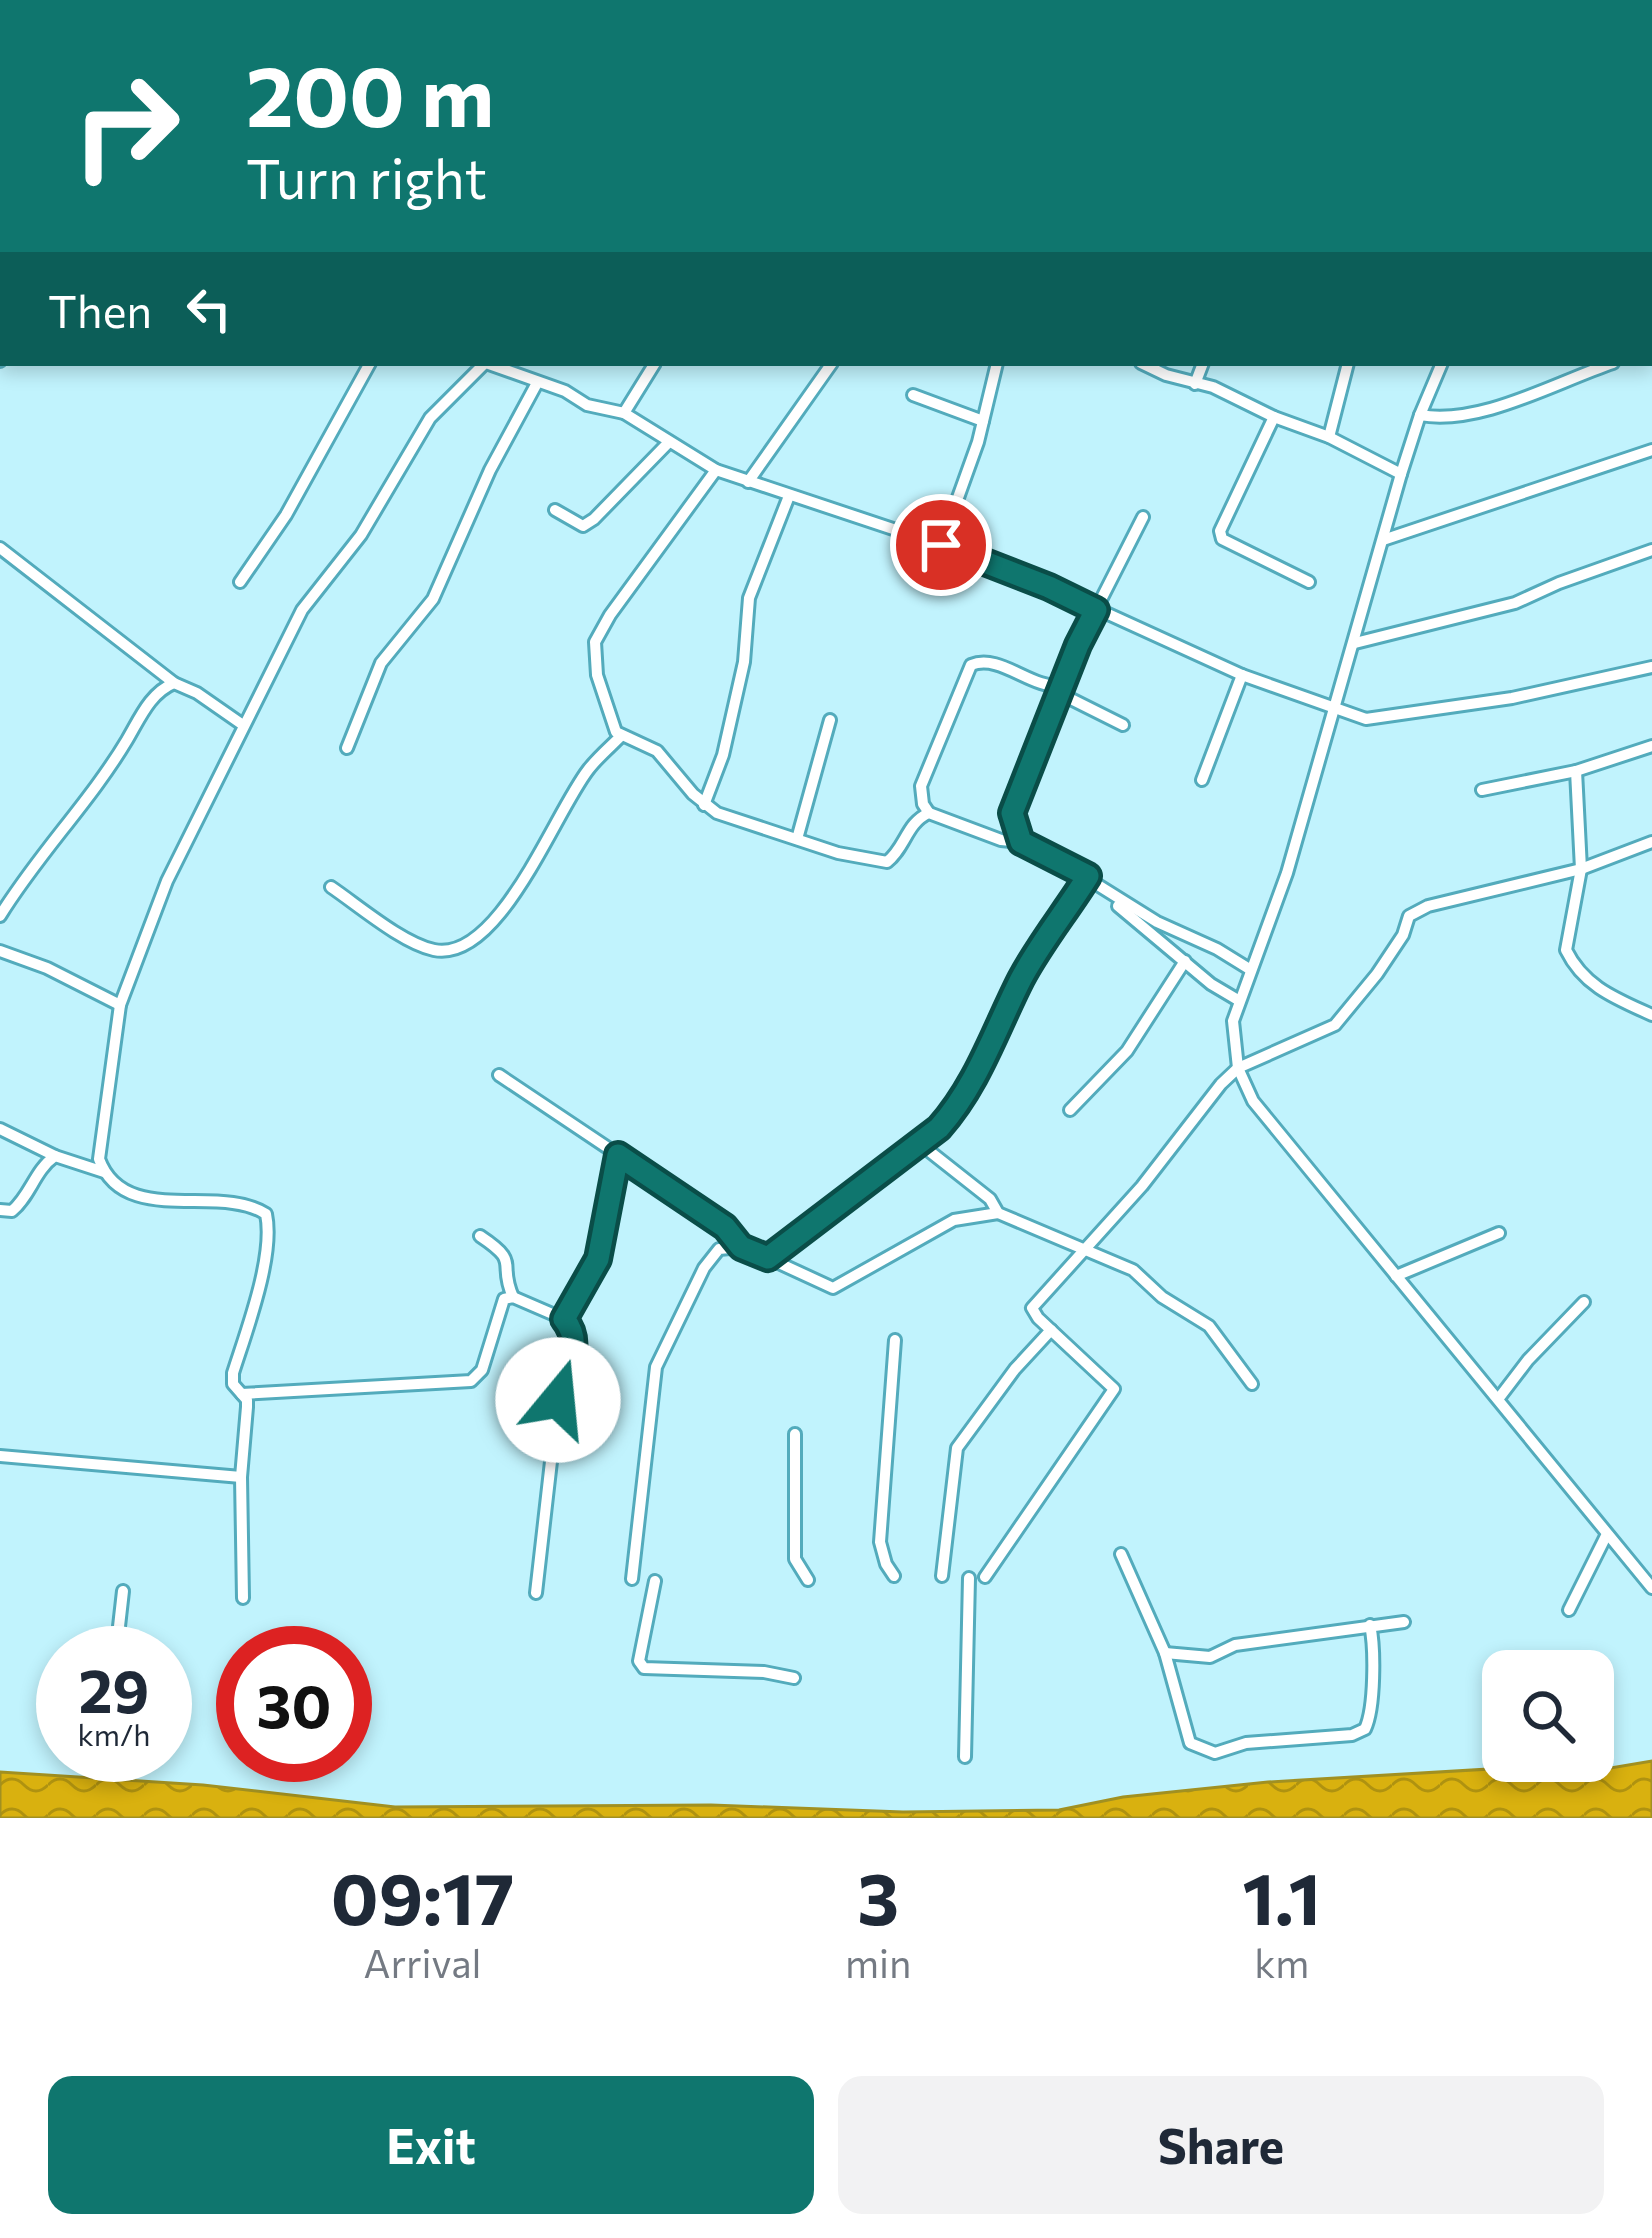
<!DOCTYPE html>
<style>
:root{--surface:#fff;--page:#f2f2f3;--text:#1f2937;--muted:#747a83;--accent:#0f766e}
body{margin:0;font-family:Commissioner,sans-serif;background:var(--page);color:var(--text);height:100vh;display:flex;flex-direction:column;font-size:45px;white-space:nowrap}
*{box-sizing:border-box;margin:0}
p{font-size:39px;color:var(--muted)}
.icon{flex:none;width:66px;height:66px;fill:none;stroke:currentColor;stroke-width:2;stroke-linecap:round;stroke-linejoin:round}
.map{position:relative;height:1818px;overflow:hidden}
.side{display:flex;flex-direction:column;background:var(--surface);flex:1}
.side>*{flex:none}
.hud{position:absolute;left:0px;top:0px;width:1653px;height:366px;box-shadow:0 6px 18px #0003;background:#0f766e;color:#fff;overflow:hidden}
.tools{position:absolute;left:1482px;top:1650px;display:grid;gap:24px}
.tools a{display:grid;place-items:center;width:132px;height:132px;border-radius:24px;background:var(--surface);box-shadow:0 6px 18px #0003;font-size:60px}
.speed{position:absolute;left:36px;top:1626px;display:flex;gap:24px;font-size:60px;font-weight:700;text-align:center}
.speed>*{display:grid;place-content:center;width:156px;height:156px;border-radius:50%;background:var(--surface);box-shadow:0 6px 18px #0003;line-height:1}
.speed small{font-size:30px;font-weight:400}
.speed .limit{border:18px solid #d22;background:#fff;color:#111}
.pin{position:absolute;display:grid;place-items:center;width:102px;height:102px;color:#fff;margin:-51px;border:6px solid #fff;border-radius:50%;box-shadow:0 3px 12px #0007}
.me{position:absolute;width:132px;margin:-66px;rotate:17deg;stroke-linejoin:round;filter:drop-shadow(0 0 9px #0008)}
.turn{display:flex;align-items:center;gap:42px;height:252px;padding:0 48px;font-size:54px}
.turn .icon{width:156px;height:156px;stroke-width:2.5}
.turn b{display:block;font-size:84px;line-height:102px}
.then{display:flex;align-items:center;height:114px;padding:0 48px;background:#0003;gap:24px;font-size:45px}
.eta{display:flex;justify-content:space-evenly;align-items:center;height:204px;text-align:center}
.eta b{font-size:72px;font-weight:700;line-height:84px}
.cta{display:flex;gap:24px;margin-top:auto;padding:24px 48px}
.cta a{flex:1;height:138px;border-radius:24px;background:var(--accent);color:#fff;font-size:48px;font-weight:700;line-height:138px;text-align:center}
.cta a+a{background:var(--page);color:var(--text)}
.map>svg:first-child{display:block}
.water{fill:url(#water-waves);stroke:#a19021;stroke-width:3}
.lines{fill:none;stroke-linecap:round;stroke-linejoin:round}
.minor-casing{stroke:#53abbc;stroke-width:16}
.minor{stroke:#fff;stroke-width:10}
.route-casing{stroke:#0a4d48;stroke-width:30}
.route{stroke:#0f766e;stroke-width:21}
</style>
<div class="map">
<svg width="1652" height="1818" viewBox="0 0 1652 1818">
<defs>
<pattern id="water-waves" width="16" height="10" patternUnits="userSpaceOnUse" patternTransform="scale(3)"><rect width="16" height="10" fill="#d9b10f"/><path d="M0 5q4-4 8 0t8 0" fill="none" stroke="#af9210"/></pattern>
</defs>
<rect width="100%" height="100%" fill="#c1f3fd"/>
<!-- water -->
<path class="water" d="M1652,1761v57h-1652v-46l203,13 192,22 316,-2 192,7 156,-2 64,-13 145,-15 290,-17 35,6z"/>
<g class="lines">
<!-- minor casing -->
<g class="minor-casing">
<g id="minor">
<path d="M803,0l6,3"/>
<path d="M994,0l1,3"/>
<path d="M1455,0l9,3"/>
<path d="M60,3l3,-3"/>
<path d="M561,3l2,-3"/>
<path d="M669,3l2,-3"/>
<path d="M881,3l1,-3"/>
<path d="M1118,3l2,-3"/>
<path d="M1564,3l1,-3"/>
<path d="M1650,66h2"/>
<path d="M0,164l3,2"/>
<path d="M1650,182l2,-1"/>
<path d="M0,233l3,-5"/>
<path d="M1650,278l2,-1"/>
<path d="M1650,351l2,-1"/>
<path d="M0,361l3,-6"/>
<path d="M486,363l79,28 22,14 37,8 92,57 225,75 108,42 193,88 124,44 146,-21 140,-31"/>
<path d="M1141,363l25,12 47,12 61,30 55,20 72,37"/>
<path d="M1442,363l-22,52 -19,59 -114,399 -54,148 5,47 15,33 399,487"/>
<path d="M1195,384l8,-21"/>
<path d="M913,395l70,26"/>
<path d="M624,413l31,-50"/>
<path d="M1420,415c60,11 136,-33 193,-52"/>
<path d="M1274,417l-54,114 2,8 87,43"/>
<path d="M1329,437l19,-74"/>
<path d="M716,470l-106,145 -15,27 2,33 19,57 41,19 36,43 24,19 121,40 49,9c19,-15 19,-39 42,-49l72,27 20,2 24,10 112,70 60,27 34,21"/>
<path d="M748,482l84,-119"/>
<path d="M555,510l28,16 11,-7 75,-77"/>
<path d="M1383,540l269,-90"/>
<path d="M941,545l37,-103 19,-79"/>
<path d="M0,548l174,135 23,10 46,32"/>
<path d="M240,582l46,-67 84,-152"/>
<path d="M1355,643l160,-40 44,-20 93,-33"/>
<path d="M1059,693l64,32"/>
<path d="M347,748l34,-85 52,-64 57,-129 47,-87"/>
<path d="M1576,771l5,98 -15,81c18,37 51,49 86,65"/>
<path d="M1202,780l40,-105"/>
<path d="M1482,790l94,-19 76,-25"/>
<path d="M704,805l19,-50 21,-93 5,-64 40,-102"/>
<path d="M929,813l-6,-9 -2,-18 50,-121c29,-12 60,24 91,21"/>
<path d="M797,839l33,-119"/>
<path d="M1021,842l-9,-29 66,-168 65,-128"/>
<path d="M331,887c28,19 71,56 103,63 65,13 120,-136 154,-180 9,-12 22,-23 32,-33"/>
<path d="M1118,906l93,78 27,16"/>
<path d="M0,916c38,-62 90,-114 127,-176 13,-22 23,-47 47,-57"/>
<path d="M0,951l47,17 73,37"/>
<path d="M499,1075l227,152 15,20 27,11 171,-130 20,-22 64,-131 31,-54 34,-45"/>
<path d="M1070,1110l57,-59 58,-90"/>
<path d="M0,1129l55,27"/>
<path d="M919,1143l71,56 8,14 135,57 29,27 47,29 43,58"/>
<path d="M0,1210l12,1c19,-16 22,-40 43,-55l49,16"/>
<path d="M480,1236c42,28 17,25 33,61"/>
<path d="M768,1258l65,30 121,-68 44,-7"/>
<path d="M1396,1276l103,-43"/>
<path d="M564,1319l34,-60 20,-104"/>
<path d="M242,1394l229,-13 11,-11 22,-71 9,-2 51,22 11,16v12l-17,53 -22,193"/>
<path d="M1499,1398l29,-38 56,-58"/>
<path d="M795,1434v125l13,21"/>
<path d="M0,1456l241,21"/>
<path d="M1121,1554l44,99 25,90 25,10 31,-10 106,-8 13,-6c10,-21 10,-81 5,-104"/>
<path d="M894,1576l-8,-12 -6,-22 15,-202"/>
<path d="M942,1576l15,-128 58,-79 36,-39"/>
<path d="M985,1577l129,-188 -76,-71 -6,-10 110,-122 79,-102 17,-16 97,-43 42,-51 26,-39 6,-19 19,-10 153,-37 71,-27"/>
<path d="M632,1579l24,-212 48,-99 15,-19 22,-2"/>
<path d="M655,1581l-16,80 5,7 120,4 30,6"/>
<path d="M243,1598l-2,-121 6,-70v-7l-14,-16v-11c13,-41 42,-117 33,-159 -47,-31 -142,14 -167,-55l21,-154 47,-124 135,-271 59,-75 69,-117 55,-55"/>
<path d="M1569,1610l37,-74"/>
<path d="M116,1653l7,-62"/>
<path d="M1165,1653l45,4 25,-12 169,-23"/>
<path d="M965,1757l4,-179"/>
</g>
</g>
<!-- minor -->
<use href="#minor" class="minor"/>
</g>
<g class="lines">
<!-- route casing -->
<g class="route-casing">
<path id="route" d="M558,1400c8,-27 27,-56 6,-81l34,-60 20,-104 107,72 16,20 27,11 171,-130c39,-44 56,-98 82,-149 19,-36 46,-69 67,-103l-67,-34 -9,-29 66,-168 18,-35 -47,-23 -108,-42"/>
</g>
<!-- route -->
<use href="#route" class="route"/>
</g>
</svg>
<div class="tools">
<a><svg class="icon" aria-label="search" viewBox="0 0 24 24"><circle cx="10" cy="10" r="6"/><path d="M15 15l6 6"/></svg></a>
</div>
<div class="speed"><div>29<small>km/h</small></div><div class="limit">30</div></div>
<div class="pin" style="left:941px;top:545px;background:#d93025"><svg class="icon" aria-label="arrive" viewBox="0 0 24 24"><path d="M6 21V4h12l-3 4 3 4H6"/></svg></div>
<svg class="me" style="left:558px;top:1400px" viewBox="-20 -20 40 40"><circle r="19" fill="#fff"/><path d="M0-13L10 11 0 6-10 11z" fill="#0f766e"/></svg>
<div class="hud">
<div class="turn"><svg class="icon" aria-label="right" viewBox="0 0 24 24"><path d="M7 20v-9h11M14 6l5 5-5 5"/></svg><div><b>200 m</b>Turn right</div></div>
<div class="then">Then<svg class="icon" aria-label="left" viewBox="0 0 24 24"><path d="M17 20v-9H6M10 6l-5 5 5 5"/></svg></div>
</div>
</div>
<section class="side">
<div class="eta">
<div><b>09:17</b><p>Arrival</p></div>
<div><b>3</b><p>min</p></div>
<div><b>1.1</b><p>km</p></div>
</div>
<div class="cta"><a>Exit</a><a>Share</a></div>
</section>
